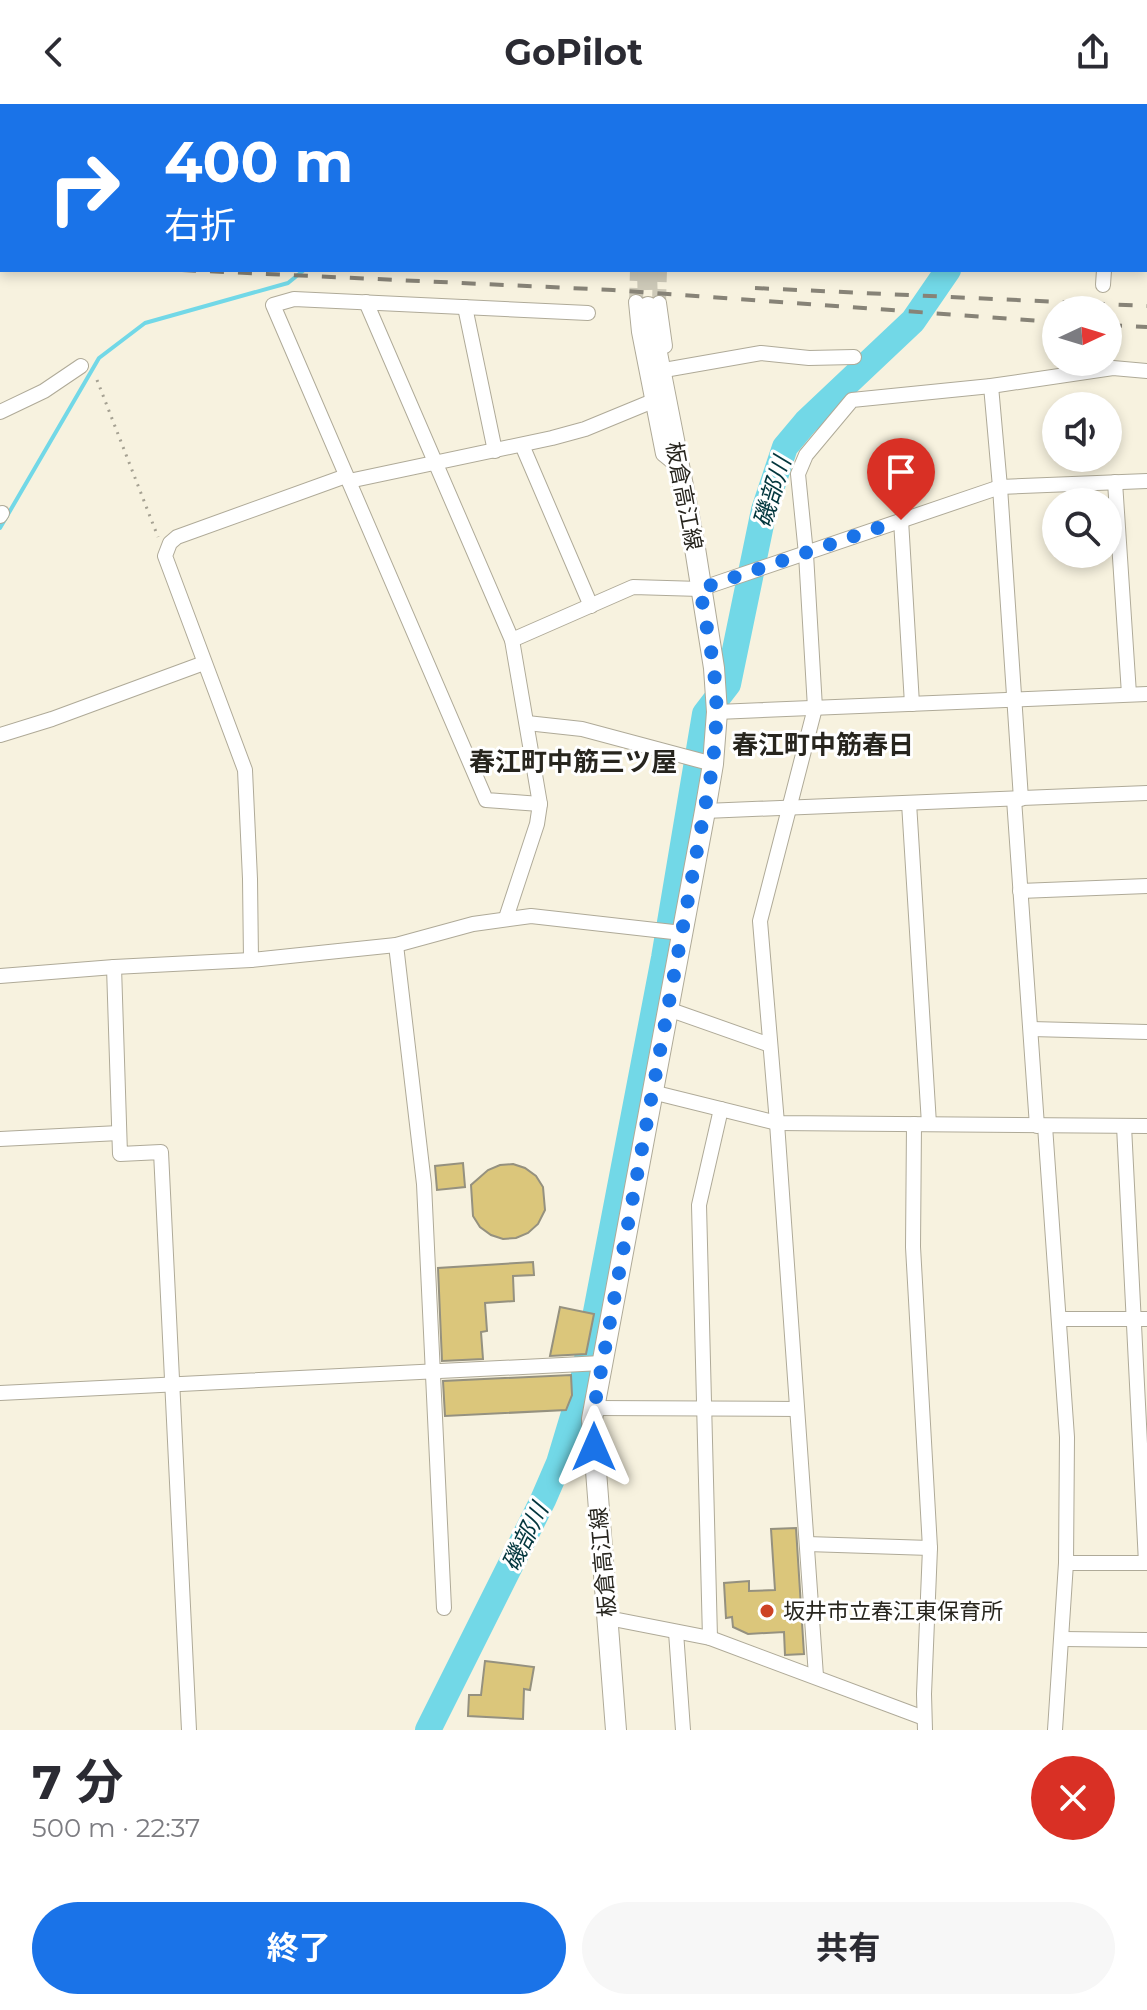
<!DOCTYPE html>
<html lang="ja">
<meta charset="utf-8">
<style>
:root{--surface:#fff;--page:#f7f7f7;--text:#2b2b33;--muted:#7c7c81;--accent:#1a73e8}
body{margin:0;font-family:Montserrat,"Noto Sans JP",sans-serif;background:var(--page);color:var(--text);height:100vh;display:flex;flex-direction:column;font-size:30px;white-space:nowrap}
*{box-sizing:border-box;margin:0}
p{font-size:26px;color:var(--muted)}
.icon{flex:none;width:44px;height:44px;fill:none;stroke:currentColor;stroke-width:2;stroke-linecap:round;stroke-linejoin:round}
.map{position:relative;height:1626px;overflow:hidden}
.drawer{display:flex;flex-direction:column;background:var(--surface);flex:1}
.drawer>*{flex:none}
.guide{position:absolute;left:0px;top:0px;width:1148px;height:168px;box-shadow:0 4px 12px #0003;background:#1a73e8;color:#fff;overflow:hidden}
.needle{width:52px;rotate:86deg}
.tools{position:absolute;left:1042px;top:192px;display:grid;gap:16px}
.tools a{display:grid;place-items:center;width:80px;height:80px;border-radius:50%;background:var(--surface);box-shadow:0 4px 12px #0003;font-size:40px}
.pin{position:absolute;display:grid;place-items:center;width:68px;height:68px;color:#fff;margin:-82px -34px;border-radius:50% 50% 50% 0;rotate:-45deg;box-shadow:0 0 8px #0007}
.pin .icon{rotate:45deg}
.me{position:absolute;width:88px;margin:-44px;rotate:0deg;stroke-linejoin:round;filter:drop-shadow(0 0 6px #0008)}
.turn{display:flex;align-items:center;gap:28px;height:168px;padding:0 32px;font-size:36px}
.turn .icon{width:104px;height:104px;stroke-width:2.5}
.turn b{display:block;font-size:56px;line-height:68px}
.round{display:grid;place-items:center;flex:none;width:84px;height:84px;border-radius:42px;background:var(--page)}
.head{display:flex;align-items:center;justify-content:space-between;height:136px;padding:0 32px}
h1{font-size:48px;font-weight:700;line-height:60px}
.button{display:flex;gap:16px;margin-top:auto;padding:16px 32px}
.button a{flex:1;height:92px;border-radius:48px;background:var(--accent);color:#fff;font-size:32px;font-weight:700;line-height:92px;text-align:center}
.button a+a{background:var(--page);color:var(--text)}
header{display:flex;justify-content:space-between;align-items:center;height:104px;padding:0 32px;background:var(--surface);font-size:36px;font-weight:700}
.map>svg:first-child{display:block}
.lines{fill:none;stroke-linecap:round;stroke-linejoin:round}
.stream{stroke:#72d8e7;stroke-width:4}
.river{stroke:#72d8e7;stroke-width:26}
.building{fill:#dbc67b;stroke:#95917f;stroke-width:2}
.minor-tunnel{stroke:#cdc9b8;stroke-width:14;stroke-dasharray:14 7;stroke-linecap:butt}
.secondary-tunnel{stroke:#cdc9b8;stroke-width:20;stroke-dasharray:20 10;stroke-linecap:butt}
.minor-casing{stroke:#afaa98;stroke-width:16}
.tertiary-casing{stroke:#afaa98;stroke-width:20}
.secondary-casing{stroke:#afaa98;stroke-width:22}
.primary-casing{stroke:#afaa98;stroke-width:24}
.path{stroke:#a5a192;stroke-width:3;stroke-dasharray:2 6;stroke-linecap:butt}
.minor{stroke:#fff;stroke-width:14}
.tertiary{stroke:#fff;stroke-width:18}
.secondary{stroke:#fff;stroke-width:20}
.primary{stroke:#fff;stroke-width:22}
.rail{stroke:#878377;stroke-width:4;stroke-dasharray:14 14;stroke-linecap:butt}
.route{stroke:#1a73e8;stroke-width:14;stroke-dasharray:0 25.2}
.poi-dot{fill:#cd4325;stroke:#fff;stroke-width:3}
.labels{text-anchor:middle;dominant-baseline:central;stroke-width:6;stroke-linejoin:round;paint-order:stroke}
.street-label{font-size:22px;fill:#27251e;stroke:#fff}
.poi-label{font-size:22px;fill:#27251e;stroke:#fff;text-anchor:start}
.water-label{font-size:24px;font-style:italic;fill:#02363d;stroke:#fff}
.quarter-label{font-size:26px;font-weight:bold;fill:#27251e;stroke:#fff}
</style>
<header><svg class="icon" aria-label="back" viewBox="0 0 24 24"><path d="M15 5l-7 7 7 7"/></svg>GoPilot<svg class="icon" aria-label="share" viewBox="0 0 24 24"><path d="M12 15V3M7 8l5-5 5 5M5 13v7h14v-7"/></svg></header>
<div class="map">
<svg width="1147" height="1626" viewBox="0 0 1147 1626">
<rect width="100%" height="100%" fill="#f7f2df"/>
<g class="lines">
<!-- stream -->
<g class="stream">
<path d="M662,2l1,-2"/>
<path d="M0,424l99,-170 46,-35 143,-40 16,-13"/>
</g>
<!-- river -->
<g class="river">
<path d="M1114,2l2,-2"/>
<path d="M428,1626l115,-230 16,-37 22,-73 83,-432 41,-244 23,-30 36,-174 21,-63 21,-25 107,-101 35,-51"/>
</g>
</g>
<!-- building -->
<g class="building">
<path d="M463,1059l2,24 -28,3 -2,-24z"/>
<path d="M513,1060l12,4 11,8 7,11 2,23 -7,14 -10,9 -12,5 -13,1 -12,-4 -11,-8 -7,-11 -2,-31 17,-15 12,-5z"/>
<path d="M533,1158l1,13 -21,1 1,25 -29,2 2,28 -6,1 2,27 -41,2 -4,-93z"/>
<path d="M560,1203l34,7 -8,40 -36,2z"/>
<path d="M571,1271l1,20 -6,15 -121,6 -2,-35z"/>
<path d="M796,1424l8,126 -19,1 -1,-23 -36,2 -15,-7 -1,-10 -6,1 -2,-35 25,-2v10l26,-1 -4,-61z"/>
<path d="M485,1557l49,6 -4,23 -6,-1 -1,30 -55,-3 1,-21h12z"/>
</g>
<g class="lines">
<!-- minor-tunnel -->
<g class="minor-tunnel">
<path d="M636,198l1,-32"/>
<path d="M659,199l1,-33"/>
</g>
<!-- secondary-tunnel -->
<path class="secondary-tunnel" d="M647,166l1,37"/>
<!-- minor casing -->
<g class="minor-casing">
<g id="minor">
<path d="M25,0l1,2"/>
<path d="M242,0l1,2"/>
<path d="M457,0v2"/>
<path d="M195,2l2,-2"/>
<path d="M368,2l16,-2"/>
<path d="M863,2v-2"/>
<path d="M974,2v-2"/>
<path d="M1076,2l3,-2"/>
<path d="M0,125l2,-1"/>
<path d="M1103,181l1,-15"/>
<path d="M366,198l146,338 28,164 -3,20 -31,94"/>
<path d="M636,198l3,30 24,122 16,13"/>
<path d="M659,199l6,43"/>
<path d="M465,203l30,144"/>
<path d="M670,265l91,-16 48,5 45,-1"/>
<path d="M991,282l9,101 21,312"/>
<path d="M0,308l44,-21 37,-25"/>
<path d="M522,341l69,161"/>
<path d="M349,377l203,-43 33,-9 68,-28"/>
<path d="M1115,378l14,212"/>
<path d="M0,412l2,-3"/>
<path d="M901,416l11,184"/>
<path d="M512,536l121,-53 67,2 300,-102 147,-6"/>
<path d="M717,608l430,-18"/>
<path d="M527,619l55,6 131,35"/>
<path d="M0,631l52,-16 152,-56"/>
<path d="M1014,695l23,327"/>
<path d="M909,699l20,321"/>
<path d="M540,700l-54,-4 -213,-495 21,-6 294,14"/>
<path d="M705,707l442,-18"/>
<path d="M1020,787l127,-5"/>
<path d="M396,841l28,239 20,424"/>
<path d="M251,856l-1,-81 -5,-109 -80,-214 5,-13 7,-6 169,-61"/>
<path d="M114,863l6,187 41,-2 28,578"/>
<path d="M0,872l114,-9 137,-7 145,-15 77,-21 58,-8 151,17"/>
<path d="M668,905l102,36"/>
<path d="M1031,925l116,3"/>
<path d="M652,988l125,31 370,3"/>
<path d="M914,1020l-1,123 17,301 -6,146 1,36"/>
<path d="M1045,1022l22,311 -1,126 -11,167"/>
<path d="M1124,1022l22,437"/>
<path d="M0,1035l119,-6"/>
<path d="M1059,1215h88"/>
<path d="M0,1289l602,-30"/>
<path d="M594,1304l203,1"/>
<path d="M807,1440l123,4"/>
<path d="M1066,1459h81"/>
<path d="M608,1514l102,20 214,80"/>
<path d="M676,1528l7,98"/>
<path d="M710,1534l-11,-433 22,-96"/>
<path d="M1062,1535l85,1"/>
<path d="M816,1572l-39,-553 -17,-202 55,-213 -9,-154 -8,-80 8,-19 46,-55 139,-14 122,-18 34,3"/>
</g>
</g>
<!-- tertiary casing -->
<g class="tertiary-casing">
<path id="tertiary" d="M1058,0v2"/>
</g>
<!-- secondary casing -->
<g class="secondary-casing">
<g id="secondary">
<path d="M714,2l1,-2"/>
<path d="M616,1626l-24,-311 113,-608 8,-47 4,-52 -3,-44 -20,-126 -46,-235"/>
</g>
</g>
<!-- primary casing -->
<g class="primary-casing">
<g id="primary">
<path d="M775,0l5,2"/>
<path d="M1146,79h1"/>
</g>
</g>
<!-- path -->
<path class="path" d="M97,276l61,157"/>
<!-- minor -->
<use href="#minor" class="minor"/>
<!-- tertiary -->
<use href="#tertiary" class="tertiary"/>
<!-- secondary -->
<use href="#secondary" class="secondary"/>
<!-- primary -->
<use href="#primary" class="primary"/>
<!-- rail -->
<g class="rail">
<path d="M0,158h2"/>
<path d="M182,166l431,20 443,32"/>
<path d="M755,184l392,18"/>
<path d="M1108,221l39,2"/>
</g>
</g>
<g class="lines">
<!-- route -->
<path class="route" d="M594,1343l-2,-28 121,-655 4,-52 -3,-44 -14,-79 201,-69"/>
</g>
<!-- markers -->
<circle class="poi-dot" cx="767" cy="1507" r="8"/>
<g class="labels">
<!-- street labels -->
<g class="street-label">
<text transform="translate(684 392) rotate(79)">板倉高江線</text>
<text transform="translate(603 1458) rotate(-95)">板倉高江線</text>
</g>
<!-- poi labels -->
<g class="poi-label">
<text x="783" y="1507">坂井市立春江東保育所</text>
</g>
<!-- water labels -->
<g class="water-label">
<text transform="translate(772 388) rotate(-73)">磯部川</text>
<text transform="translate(525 1433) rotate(-64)">磯部川</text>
</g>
<!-- quarter labels -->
<g class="quarter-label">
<text x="823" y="641">春江町中筋春日</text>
<text x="573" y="658">春江町中筋三ツ屋</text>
</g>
</g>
</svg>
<div class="tools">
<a><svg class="needle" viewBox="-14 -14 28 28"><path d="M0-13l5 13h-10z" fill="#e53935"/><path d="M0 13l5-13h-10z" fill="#7c7c81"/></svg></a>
<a><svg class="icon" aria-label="sound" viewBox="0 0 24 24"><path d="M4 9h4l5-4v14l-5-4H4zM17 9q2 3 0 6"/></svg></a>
<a><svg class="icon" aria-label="search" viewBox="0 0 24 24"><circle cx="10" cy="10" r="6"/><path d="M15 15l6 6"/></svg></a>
</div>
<div class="pin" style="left:901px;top:416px;background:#d93025"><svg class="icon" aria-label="arrive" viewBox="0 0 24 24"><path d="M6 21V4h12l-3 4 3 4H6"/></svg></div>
<svg class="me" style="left:594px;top:1343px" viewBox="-20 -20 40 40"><path d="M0-17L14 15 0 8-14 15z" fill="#1a73e8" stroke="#fff" stroke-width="4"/></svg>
<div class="guide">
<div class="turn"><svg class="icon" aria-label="right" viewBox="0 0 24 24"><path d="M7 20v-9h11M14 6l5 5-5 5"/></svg><div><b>400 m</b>右折</div></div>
</div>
</div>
<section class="drawer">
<div class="head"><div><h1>7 分</h1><p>500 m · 22:37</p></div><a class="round" style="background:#d93025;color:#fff"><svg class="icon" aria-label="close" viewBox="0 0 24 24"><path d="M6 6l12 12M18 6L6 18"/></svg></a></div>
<div class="button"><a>終了</a><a>共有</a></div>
</section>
